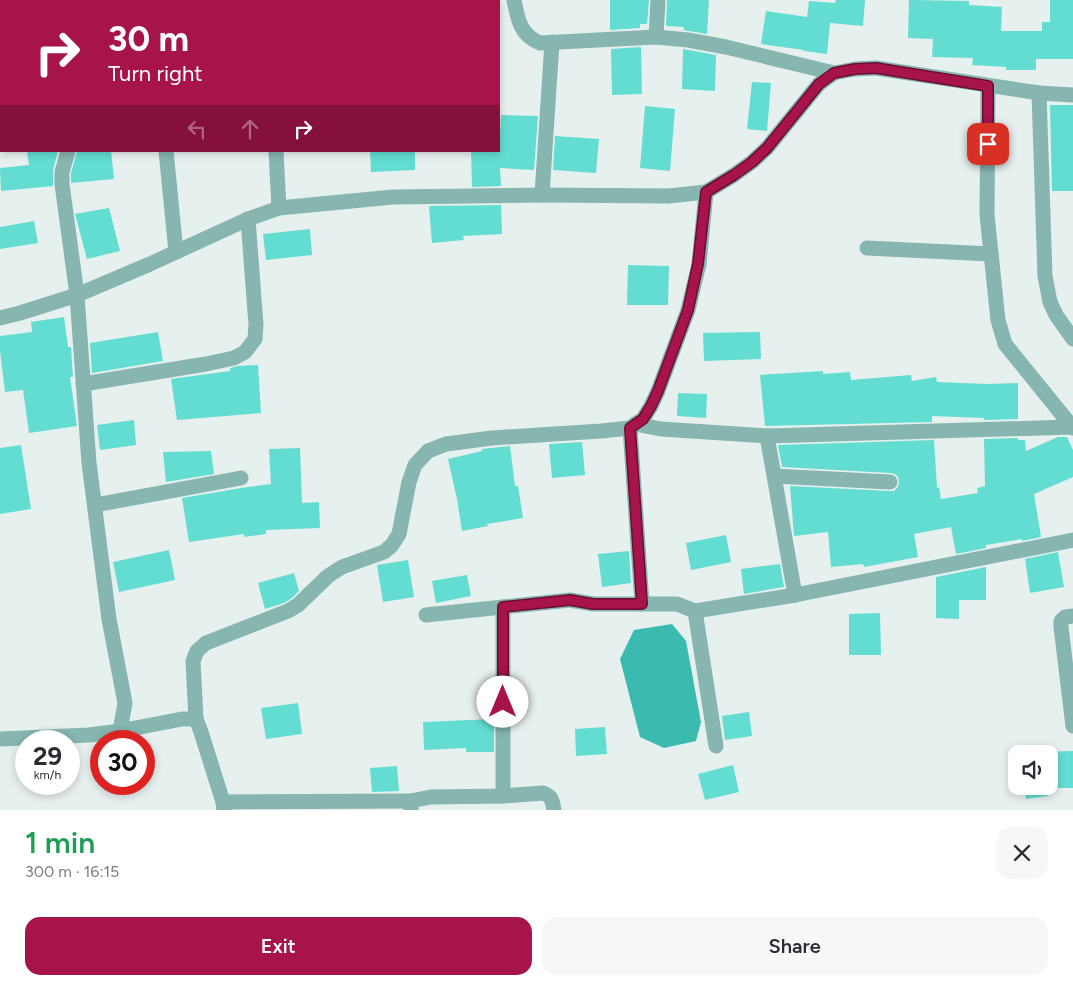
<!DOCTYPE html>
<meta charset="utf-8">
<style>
:root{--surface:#fff;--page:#f7f7f7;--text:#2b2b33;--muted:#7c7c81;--accent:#a7144c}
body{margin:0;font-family:Figtree,sans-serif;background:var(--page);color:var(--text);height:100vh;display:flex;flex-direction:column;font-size:19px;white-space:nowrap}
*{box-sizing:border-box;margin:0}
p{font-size:16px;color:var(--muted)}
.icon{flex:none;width:28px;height:28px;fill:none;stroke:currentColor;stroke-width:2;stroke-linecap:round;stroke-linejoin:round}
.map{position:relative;height:810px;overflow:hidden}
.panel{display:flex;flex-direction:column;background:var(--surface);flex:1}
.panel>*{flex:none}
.guide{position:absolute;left:0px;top:0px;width:500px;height:152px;box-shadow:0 2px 8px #0003;background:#a7144c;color:#fff;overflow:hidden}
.buttons{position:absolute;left:1008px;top:745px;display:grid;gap:10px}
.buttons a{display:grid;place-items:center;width:50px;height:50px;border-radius:10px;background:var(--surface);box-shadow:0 2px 8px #0003;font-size:25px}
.speed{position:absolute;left:15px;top:730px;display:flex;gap:10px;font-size:25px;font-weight:700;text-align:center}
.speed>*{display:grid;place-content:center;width:65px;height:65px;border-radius:50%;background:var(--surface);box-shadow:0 2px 8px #0003;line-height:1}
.speed small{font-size:12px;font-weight:400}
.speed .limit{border:8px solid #d22;background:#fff;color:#111}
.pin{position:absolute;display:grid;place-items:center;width:42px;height:42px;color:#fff;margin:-21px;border-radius:10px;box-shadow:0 2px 8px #0006}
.me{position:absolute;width:55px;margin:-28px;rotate:0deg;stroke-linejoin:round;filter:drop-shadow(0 0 4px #0008)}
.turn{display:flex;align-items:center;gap:18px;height:105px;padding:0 25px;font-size:22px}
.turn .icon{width:65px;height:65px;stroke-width:2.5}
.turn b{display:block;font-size:35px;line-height:42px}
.lanes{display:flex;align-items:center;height:48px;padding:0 25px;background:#0003;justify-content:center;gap:25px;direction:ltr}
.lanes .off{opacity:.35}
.round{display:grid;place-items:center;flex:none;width:52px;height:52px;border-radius:15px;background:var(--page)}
.head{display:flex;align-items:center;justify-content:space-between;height:85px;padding:0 25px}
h1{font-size:30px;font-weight:600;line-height:38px;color:#1e9e55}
.cta{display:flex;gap:10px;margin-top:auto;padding:10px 25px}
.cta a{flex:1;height:58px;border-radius:15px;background:var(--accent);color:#fff;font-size:20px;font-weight:600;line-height:58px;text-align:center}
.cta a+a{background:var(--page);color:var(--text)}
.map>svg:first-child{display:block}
.water{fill:#3bbbb0}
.building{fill:#63ddd1}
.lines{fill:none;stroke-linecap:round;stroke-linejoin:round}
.minor{stroke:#87b5af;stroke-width:15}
.route-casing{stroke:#6d0d31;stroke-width:12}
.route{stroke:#a7144c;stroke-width:9}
</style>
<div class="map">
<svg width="1073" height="810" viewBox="0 0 1073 810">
<rect width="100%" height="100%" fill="#e6f0ee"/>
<!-- water -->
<path class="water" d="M672,624l14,17 15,81 -5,19 -32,7 -24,-11 -20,-78 14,-29z"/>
<!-- building -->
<g class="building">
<path d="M610,0h39l-2,24h-7v4l-30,2z"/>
<path d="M667,0h42l-2,34 -24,-4 1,-3 -18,-1z"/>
<path d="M836,0h29l-2,26 -33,-3 -3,31 -23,-3v-1l-43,-6 5,-33 41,6 2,-16 26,2z"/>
<path d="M909,0l60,1v4l33,2 -1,24h41v-9h8v-22h23v59h-37v11h-30v-3l-34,-2 1,-7 -41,-1 1,-18 -25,-1z"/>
<path d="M641,47l1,47 -30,1 -1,-46z"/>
<path d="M683,49l33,6 -1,36 -33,-2z"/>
<path d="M752,82l19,1 -4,48 -20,-2z"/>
<path d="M1050,105h23v86h-21z"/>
<path d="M645,106l30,3 -5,62 -30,-3z"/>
<path d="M501,115l37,1 -4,54 -34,-2 1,18 -29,1 -1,-36h28v1z"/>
<path d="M555,136l44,3 -3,34 -43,-3z"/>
<path d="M27,151h31l-5,19v16l-52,5 -1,-23 29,-3z"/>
<path d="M77,151h34l3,28 -43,4v-10z"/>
<path d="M370,151h45v19l-44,2z"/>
<path d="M501,205l1,29 -39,2 1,4 -32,3 -3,-37z"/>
<path d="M109,208l11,43 -33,8 -12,-45z"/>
<path d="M34,221l4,22 -38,6v-22z"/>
<path d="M310,229l2,26 -46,5 -3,-26z"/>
<path d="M628,265l41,1 -1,39h-41z"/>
<path d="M64,317l4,30h3l2,30h-3l7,49 -48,7 -6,-43 -18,2 -5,-41v-15l32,-4 -1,-10z"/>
<path d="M158,332l5,29 -71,12 -2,-30z"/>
<path d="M760,332l1,27 -57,2 -1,-28z"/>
<path d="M258,365l3,48 -84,7 -6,-41 59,-8v-3l8,-2z"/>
<path d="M823,371v3l27,-2 1,8 60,-5 1,6 24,-4 1,5 50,2 31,-1v36l-34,1v-2l-52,-2v6l-167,4 -5,-51z"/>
<path d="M678,393l29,1 -1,24 -29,-2z"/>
<path d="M134,420l2,25 -36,5 -3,-25z"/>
<path d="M1058,437h9l6,13v27l-39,17 7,43 -19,4v-2l-36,6v3l-30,6 -5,-27 -37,7 4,23 -54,10 -1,-3 -32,3 -3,-35 -34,4 -4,-50 100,5h4l4,-4 1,-5 -1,-5 -3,-3 -5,-1 -108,-6 -4,-22 156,-5 3,48 2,-1 2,12 37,-6 -1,-5 8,-2 -1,-47 34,-1v2h7l1,11z"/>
<path d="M582,442l3,33 -33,3 -3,-34z"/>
<path d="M21,445l10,64 -31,5v-66z"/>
<path d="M510,446l5,40h3l5,32 -36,6 1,2 -26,5 -5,-32 -9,-40 34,-8v-2z"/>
<path d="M300,448l2,55 17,-1 1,26 -54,2v4l-22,3v-3l-55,8 -7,-44 59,-10 30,-4 -2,-35z"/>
<path d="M211,451l3,23 -48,8 -3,-30z"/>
<path d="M726,535l5,27 -40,8 -5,-27z"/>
<path d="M169,550l6,30 -56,12 -6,-30z"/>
<path d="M629,551l2,32 -29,4 -4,-33z"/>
<path d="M1058,552l6,35 -34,6 -5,-34z"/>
<path d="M408,560l6,37 -31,5 -6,-37z"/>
<path d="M780,564l4,23 -40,7 -3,-25z"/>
<path d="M986,567v33h-27v19l-23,-1v-41z"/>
<path d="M294,573l5,18 -7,7 -8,5 -19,6 -7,-26z"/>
<path d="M467,575l4,21 -35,7 -4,-22z"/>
<path d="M880,613l1,42h-32v-41z"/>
<path d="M298,703l4,31 -36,5 -5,-31z"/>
<path d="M749,712l3,24 -27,4 -3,-24z"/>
<path d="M494,719v33h-28v-4l-42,2 -1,-28z"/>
<path d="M605,727l2,27 -31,2 -1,-27z"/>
<path d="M1073,751v37h-26l1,8 -22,3 -2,-13h25v-32h-29l16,-2z"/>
<path d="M733,765l6,27 -34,8 -7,-26z"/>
<path d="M397,766l2,25 -27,1 -2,-24z"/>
</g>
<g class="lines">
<!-- minor -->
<g class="minor">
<path d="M147,0v1"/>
<path d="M265,0v1"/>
<path d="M514,0c4,20 6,35 26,43l116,-6 32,3 38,7 108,26"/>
<path d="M656,37l2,-37"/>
<path d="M988,86l-1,129 11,105 7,24 68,84"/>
<path d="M0,91h1"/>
<path d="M1039,93l6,183 5,26 6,13 17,24"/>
<path d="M166,151l10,101"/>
<path d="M276,151l3,57"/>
<path d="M542,195l10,-153"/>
<path d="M867,248l124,6"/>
<path d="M0,318l20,-5 57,-18 73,-31 98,-45 31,-11 114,-11 149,-2 127,1 37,-4 28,-17 18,-13 15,-14 52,-64 15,-11 21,-4 21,-1 163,25 34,2"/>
<path d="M83,384l123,-20 28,-6 11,-6 10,-13 1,-14 -8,-106"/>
<path d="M635,424l26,5 106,7 28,159 278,-55"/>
<path d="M630,428l12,176"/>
<path d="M767,436l305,-9"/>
<path d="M774,476l116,6"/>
<path d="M95,505l146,-27"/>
<path d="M503,607v189"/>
<path d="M695,611l21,135"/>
<path d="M426,615l144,-15 23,4h84l18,7 100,-16"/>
<path d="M1073,616l-8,1 -4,4v6l12,99"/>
<path d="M196,719l-3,-58 4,-10 9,-8 82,-32 10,-6 30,-29 14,-9 42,-15 8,-7 7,-11 10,-52 6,-17 13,-14 18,-7 46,-6 109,-7 29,-3 13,-9 8,-13 7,-15 30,-81 11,-46 7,-72"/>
<path d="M120,731l62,-12h14l5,13 22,70 1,8"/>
<path d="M0,739l89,-4 31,-4 5,-28 -16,-84 -20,-156 -12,-168 -15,-111v-12l6,-21"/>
<path d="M223,802l187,-1"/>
<path d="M411,809l-1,-8 21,-4 72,-1 40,-3c10,4 9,8 11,17"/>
</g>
</g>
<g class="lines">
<!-- route casing -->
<g class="route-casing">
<path id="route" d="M503,702v-95l67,-7 23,4h49l-12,-176 13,-9 8,-13 7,-15 30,-81 10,-46 8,-72 28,-17 18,-13 15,-14 52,-64 15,-11 21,-4 21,-1 112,18v58"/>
</g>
<!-- route -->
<use href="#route" class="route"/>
</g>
</svg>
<div class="buttons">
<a><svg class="icon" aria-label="sound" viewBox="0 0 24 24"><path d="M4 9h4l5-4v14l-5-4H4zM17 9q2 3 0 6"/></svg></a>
</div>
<div class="speed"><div>29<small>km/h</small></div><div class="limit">30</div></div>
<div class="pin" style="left:988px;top:144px;background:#d93025"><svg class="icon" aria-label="arrive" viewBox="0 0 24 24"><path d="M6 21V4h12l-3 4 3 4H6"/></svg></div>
<svg class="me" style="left:503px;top:702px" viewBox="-20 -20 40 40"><circle r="19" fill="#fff"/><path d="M0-13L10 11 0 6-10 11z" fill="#a7144c"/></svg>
<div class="guide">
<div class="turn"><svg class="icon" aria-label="right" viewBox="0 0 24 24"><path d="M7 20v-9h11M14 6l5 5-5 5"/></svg><div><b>30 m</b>Turn right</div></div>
<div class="lanes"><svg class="icon off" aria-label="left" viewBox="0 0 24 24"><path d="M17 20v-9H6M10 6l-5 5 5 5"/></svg><svg class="icon off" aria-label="ahead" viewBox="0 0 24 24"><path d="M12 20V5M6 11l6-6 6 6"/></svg><svg class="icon" aria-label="right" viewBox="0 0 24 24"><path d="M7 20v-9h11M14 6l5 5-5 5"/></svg></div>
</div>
</div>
<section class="panel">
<div class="head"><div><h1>1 min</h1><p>300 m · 16:15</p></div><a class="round"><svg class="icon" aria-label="close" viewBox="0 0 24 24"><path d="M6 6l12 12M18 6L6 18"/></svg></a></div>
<div class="cta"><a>Exit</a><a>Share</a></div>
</section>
